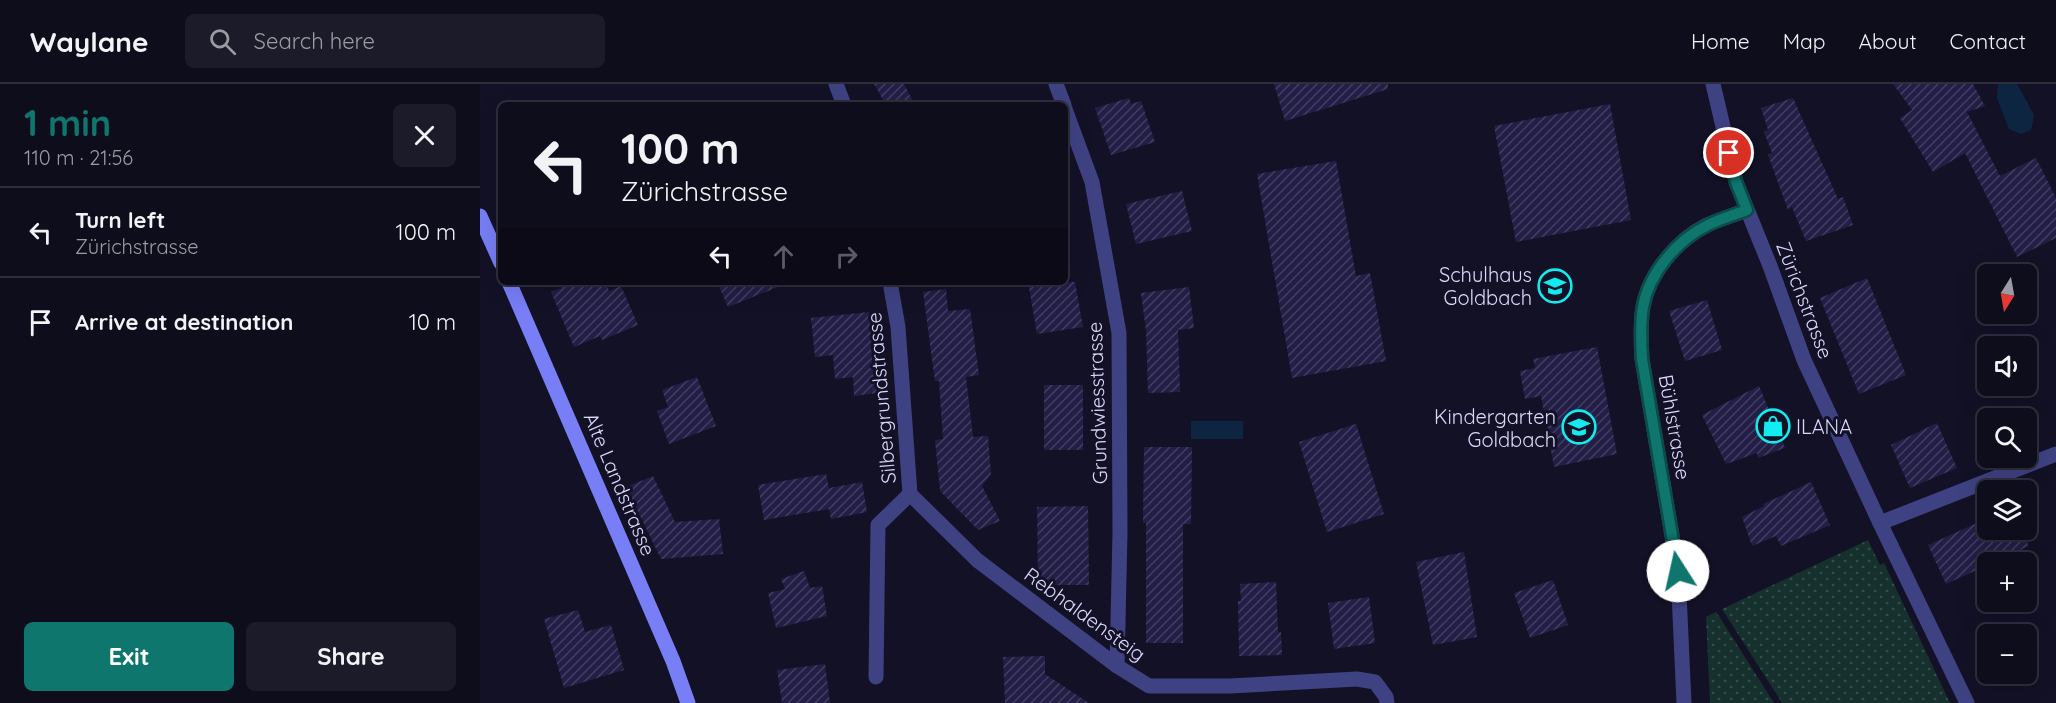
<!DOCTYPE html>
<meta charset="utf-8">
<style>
:root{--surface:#0e0d1c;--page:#1c1b29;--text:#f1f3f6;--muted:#9b9ca3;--line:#2e2d3b;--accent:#0f766e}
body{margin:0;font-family:Quicksand,sans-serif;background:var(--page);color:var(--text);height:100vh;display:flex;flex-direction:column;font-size:22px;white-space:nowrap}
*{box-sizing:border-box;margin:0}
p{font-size:20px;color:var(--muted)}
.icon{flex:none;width:33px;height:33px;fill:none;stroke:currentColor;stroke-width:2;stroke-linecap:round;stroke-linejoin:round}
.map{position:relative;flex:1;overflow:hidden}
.sheet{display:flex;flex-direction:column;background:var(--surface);width:480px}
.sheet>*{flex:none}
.guide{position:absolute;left:18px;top:18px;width:570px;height:183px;border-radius:9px;box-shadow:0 6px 24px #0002,0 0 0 2px var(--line);background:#0e0d1c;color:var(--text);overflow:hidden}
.needle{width:39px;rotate:191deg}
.fabs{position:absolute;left:1497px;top:180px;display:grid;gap:12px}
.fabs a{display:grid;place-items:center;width:60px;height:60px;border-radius:9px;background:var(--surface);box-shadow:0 6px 24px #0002,0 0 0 2px var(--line);font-size:30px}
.pin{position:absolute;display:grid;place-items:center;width:51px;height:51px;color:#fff;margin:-26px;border:3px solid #fff;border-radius:50%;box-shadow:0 2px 6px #0007}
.me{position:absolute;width:66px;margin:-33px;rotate:350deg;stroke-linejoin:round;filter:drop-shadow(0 0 4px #0008)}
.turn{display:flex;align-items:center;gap:21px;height:126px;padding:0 24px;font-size:27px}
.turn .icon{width:78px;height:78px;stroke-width:2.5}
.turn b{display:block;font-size:42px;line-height:51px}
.lanes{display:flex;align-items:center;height:57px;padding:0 24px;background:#0003;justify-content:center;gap:30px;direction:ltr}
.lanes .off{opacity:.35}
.round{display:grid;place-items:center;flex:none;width:63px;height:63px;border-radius:9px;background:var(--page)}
.summary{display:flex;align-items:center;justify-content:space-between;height:102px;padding:0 24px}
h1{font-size:36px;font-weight:700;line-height:45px;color:var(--accent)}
.action{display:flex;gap:12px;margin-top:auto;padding:12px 24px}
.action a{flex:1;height:69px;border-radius:9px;background:var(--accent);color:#fff;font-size:24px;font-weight:700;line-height:69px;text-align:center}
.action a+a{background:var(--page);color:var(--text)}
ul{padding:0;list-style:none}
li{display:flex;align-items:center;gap:18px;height:90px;padding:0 24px;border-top:2px solid var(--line)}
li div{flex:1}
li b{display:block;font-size:22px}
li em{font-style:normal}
header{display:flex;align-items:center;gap:36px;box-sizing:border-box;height:84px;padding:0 30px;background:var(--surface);border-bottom:2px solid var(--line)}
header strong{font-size:28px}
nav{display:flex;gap:33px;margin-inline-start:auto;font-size:21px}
.search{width:420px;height:54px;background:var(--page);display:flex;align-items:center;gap:15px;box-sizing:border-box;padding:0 21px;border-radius:9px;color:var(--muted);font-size:22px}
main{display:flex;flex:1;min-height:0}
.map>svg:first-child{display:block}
.grass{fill:url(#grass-dots)}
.water{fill:#0e2542}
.building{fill:url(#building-hatch)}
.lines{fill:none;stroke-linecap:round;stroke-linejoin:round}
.minor{stroke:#3f4282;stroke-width:15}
.secondary{stroke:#777ef6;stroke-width:15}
.route-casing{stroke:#0a4d48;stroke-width:15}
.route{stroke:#0f766e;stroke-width:10}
.labels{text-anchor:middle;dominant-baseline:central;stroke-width:6;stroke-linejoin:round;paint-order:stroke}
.poi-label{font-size:20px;fill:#dad9fc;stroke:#131126;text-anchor:end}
.street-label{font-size:20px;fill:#dad9fc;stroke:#131126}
</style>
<header>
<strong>Waylane</strong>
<div class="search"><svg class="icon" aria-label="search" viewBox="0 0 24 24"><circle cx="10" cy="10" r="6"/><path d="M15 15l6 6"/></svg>Search here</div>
<nav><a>Home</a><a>Map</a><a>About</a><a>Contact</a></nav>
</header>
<main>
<section class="sheet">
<div class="summary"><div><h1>1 min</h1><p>110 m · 21:56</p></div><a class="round"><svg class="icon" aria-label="close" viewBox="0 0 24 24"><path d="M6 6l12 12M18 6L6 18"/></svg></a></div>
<ul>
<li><svg class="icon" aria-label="left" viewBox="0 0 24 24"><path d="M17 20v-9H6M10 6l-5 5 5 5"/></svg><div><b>Turn left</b><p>Zürichstrasse</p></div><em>100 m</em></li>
<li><svg class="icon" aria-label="arrive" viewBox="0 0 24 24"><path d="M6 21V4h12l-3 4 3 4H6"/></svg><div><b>Arrive at destination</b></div><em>10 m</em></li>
</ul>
<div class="action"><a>Exit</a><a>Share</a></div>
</section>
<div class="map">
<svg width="1576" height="619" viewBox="0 0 1576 619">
<defs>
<pattern id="grass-dots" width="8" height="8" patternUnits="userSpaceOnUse" patternTransform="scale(1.5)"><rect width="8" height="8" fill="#15302d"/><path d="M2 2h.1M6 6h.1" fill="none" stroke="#364d4c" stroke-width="1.8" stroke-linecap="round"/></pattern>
<pattern id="building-hatch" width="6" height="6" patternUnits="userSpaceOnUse" patternTransform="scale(1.5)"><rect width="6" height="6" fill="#231e46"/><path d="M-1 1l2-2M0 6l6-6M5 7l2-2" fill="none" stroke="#423e62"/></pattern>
</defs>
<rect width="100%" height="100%" fill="#131126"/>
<!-- grass -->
<g class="grass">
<path d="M1388,456l12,25 4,-2 66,140h-168l-60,-94z"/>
<path d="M1236,528l1,1 57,90h-64l-4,-86z"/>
</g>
<!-- water -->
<g class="water">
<path d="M1518,0h19l17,31 -3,15 -10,4 -12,-5 -12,-31z"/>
<rect x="711" y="337" width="52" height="18"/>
</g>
<!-- building -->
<g class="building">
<path d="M394,0h30l11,21h-29z"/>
<path d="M794,0h114v5l-103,32z"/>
<path d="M1413,0h80l12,22 -18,6 33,64 36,-18 20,40v40l-39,19 -52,-104 -32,19 -33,-54 12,-8z"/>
<path d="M649,14l2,6 10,-3 14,41 -44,13 -16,-47z"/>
<path d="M1313,14l45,101 5,-2 10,28 -47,16 -14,-34 -4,3 -20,-55 4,-2 -8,-21 4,-2 -7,-22z"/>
<path d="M1130,20l21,116 -115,22 -22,-116z"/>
<path d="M856,77l20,115 14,-3 16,88 -94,17 -35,-204z"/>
<path d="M702,107l10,40 -56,13 -10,-40z"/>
<path d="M1387,194l39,97 -47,19 -39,-96z"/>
<path d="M78,198h48l3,9 12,-5 17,39 -36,15 -2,-4 -26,11 -23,-55 10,-4z"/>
<path d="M237,198h71v1l-60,24z"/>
<path d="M548,198h47l8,45 -46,7z"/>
<path d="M709,203l5,41 -16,2 2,62 -32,1 -2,-62 -5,-38z"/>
<path d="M466,205l2,22 22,-2 9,66 -13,2 7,60 15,-1 3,38 -9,12 18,35 -22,9 -38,-39 -5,-51 8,-1 -4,-58h-4l-12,-89z"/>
<path d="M1227,216l15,50 -37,11 -16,-50z"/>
<path d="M389,228l8,81 -23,3 -1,-19 -18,2 -2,-24 -18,2 -4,-39z"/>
<path d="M1117,263l20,107 -63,13 -13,-71 -16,3 -5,-28 15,-3 -2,-9z"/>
<path d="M217,293l19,49 -47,18 -12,-33 11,-4 -6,-17z"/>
<rect x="564" y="301" width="39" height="65"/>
<path d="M1279,302l26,62 -27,10 -1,-5 -31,11 -24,-49z"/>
<path d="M1457,339l20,45 -47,20 -19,-43z"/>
<path d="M876,340l28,90 -57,18 -28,-90z"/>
<path d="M664,363h48l-1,77h-8v119h-37v-120h-3z"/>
<path d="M346,390l3,14 33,-6 5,30 -36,7 -2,-10 -65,11 -6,-35z"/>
<path d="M173,392l22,46 44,-3 4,35 -62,5 -35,-72z"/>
<path d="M1331,398l19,43 -49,21 -5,-10 -24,10 -10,-29 22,-11 -1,-2z"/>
<path d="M608,422l1,79h-51l-1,-78z"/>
<path d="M1508,434v12h33l8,16 -35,16h-6v3l-42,19 -18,-39z"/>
<path d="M984,468l13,85 -44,8 -17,-83z"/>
<path d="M324,487l6,17 12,-2 5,30 -51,12 -8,-35 17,-4 -4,-10z"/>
<path d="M1073,496l15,45 -38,13 -16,-45z"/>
<path d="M796,498l2,50h3l1,23 -43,1 -1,-55h3l-1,-17z"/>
<path d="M889,513l6,46 -41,6 -6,-46z"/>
<path d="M98,526l7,22 26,-7 13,45 -60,18 -20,-69z"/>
<path d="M565,572v18l44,29h-84l-2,-46z"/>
<path d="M345,580l5,39h-48l-5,-33z"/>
</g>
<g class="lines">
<!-- minor -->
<g class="minor">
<path d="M356,0l8,21"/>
<path d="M576,0l8,21"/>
<path d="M1233,0l23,98 34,84 34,94 76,163 87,180"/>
<path d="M585,25l27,73 27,151 1,199 -3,134"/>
<path d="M430,410l67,66 140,106 32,20h81l127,-7 18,3 11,15 1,6"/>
<path d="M1400,439l176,-69"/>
<path d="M396,593l2,-152 32,-31 -12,-167 -8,-45"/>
<path d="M1204,619l-6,-132 -36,-212c-1,-17 -2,-35 1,-52 6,-34 34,-67 64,-82 13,-6 27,-10 40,-15"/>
</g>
<!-- secondary -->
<g class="secondary">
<path d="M0,132l21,47"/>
<path d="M29,198l164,379 15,42"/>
</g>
</g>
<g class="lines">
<!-- route casing -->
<g class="route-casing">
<path id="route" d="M1198,487l-36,-212c-1,-17 -2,-35 1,-52 6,-34 34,-67 65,-82 12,-6 26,-10 39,-15l-11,-28 -7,-29"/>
</g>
<!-- route -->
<use href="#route" class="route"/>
</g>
<!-- icons -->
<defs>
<g id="school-ring" transform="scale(1.725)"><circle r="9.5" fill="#131126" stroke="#12ebef" stroke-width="1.5"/><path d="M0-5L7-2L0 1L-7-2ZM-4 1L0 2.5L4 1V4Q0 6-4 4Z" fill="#12ebef"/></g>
<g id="shop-ring" transform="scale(1.725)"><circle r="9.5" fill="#131126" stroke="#12ebef" stroke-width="1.5"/><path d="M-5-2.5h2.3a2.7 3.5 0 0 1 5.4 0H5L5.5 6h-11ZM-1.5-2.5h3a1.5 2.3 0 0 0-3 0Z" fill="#12ebef"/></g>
</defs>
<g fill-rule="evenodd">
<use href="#school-ring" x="1075" y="202"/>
<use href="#shop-ring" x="1293" y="342"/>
<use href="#school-ring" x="1099" y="343"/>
</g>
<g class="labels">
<!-- poi labels -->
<g class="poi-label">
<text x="1052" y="190">Schulhaus<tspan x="1052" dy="23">Goldbach</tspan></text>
<text x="1076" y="332">Kindergarten<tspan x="1076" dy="23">Goldbach</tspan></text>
<text x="1316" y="342" text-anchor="start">ILANA</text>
</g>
<!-- street labels -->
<g class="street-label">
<text transform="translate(1325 216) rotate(69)">Zürichstrasse</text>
<text transform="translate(401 314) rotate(-95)">Silbergrundstrasse</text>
<text transform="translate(617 319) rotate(-92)">Grundwiesstrasse</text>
<text transform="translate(1195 343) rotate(80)">Bühlstrasse</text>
<text transform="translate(140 400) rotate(67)">Alte Landstrasse</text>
<text transform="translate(605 530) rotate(36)">Rebhaldensteig</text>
</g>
</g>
</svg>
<div class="fabs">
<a><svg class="needle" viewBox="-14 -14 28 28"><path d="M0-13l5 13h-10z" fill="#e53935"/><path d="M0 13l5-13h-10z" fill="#9b9ca3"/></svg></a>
<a><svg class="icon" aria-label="sound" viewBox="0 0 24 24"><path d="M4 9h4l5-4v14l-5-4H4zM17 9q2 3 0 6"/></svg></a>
<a><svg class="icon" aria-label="search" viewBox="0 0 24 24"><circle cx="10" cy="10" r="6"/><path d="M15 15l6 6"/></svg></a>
<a><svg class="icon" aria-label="layers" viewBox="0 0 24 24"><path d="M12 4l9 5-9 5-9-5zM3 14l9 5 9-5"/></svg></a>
<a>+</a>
<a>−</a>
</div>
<div class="pin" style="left:1249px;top:69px;background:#d93025"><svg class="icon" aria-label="arrive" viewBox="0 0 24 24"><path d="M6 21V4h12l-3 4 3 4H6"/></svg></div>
<svg class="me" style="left:1198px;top:487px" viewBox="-20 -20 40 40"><circle r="19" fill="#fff"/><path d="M0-13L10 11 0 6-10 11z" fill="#0f766e"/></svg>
<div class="guide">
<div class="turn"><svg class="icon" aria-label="left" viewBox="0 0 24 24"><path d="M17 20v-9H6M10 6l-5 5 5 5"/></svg><div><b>100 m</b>Zürichstrasse</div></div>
<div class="lanes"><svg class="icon" aria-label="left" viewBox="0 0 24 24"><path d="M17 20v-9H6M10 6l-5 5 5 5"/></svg><svg class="icon off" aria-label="ahead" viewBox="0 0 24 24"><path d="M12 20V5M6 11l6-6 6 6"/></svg><svg class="icon off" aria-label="right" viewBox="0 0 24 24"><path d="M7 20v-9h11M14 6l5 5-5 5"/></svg></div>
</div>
</div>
</main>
